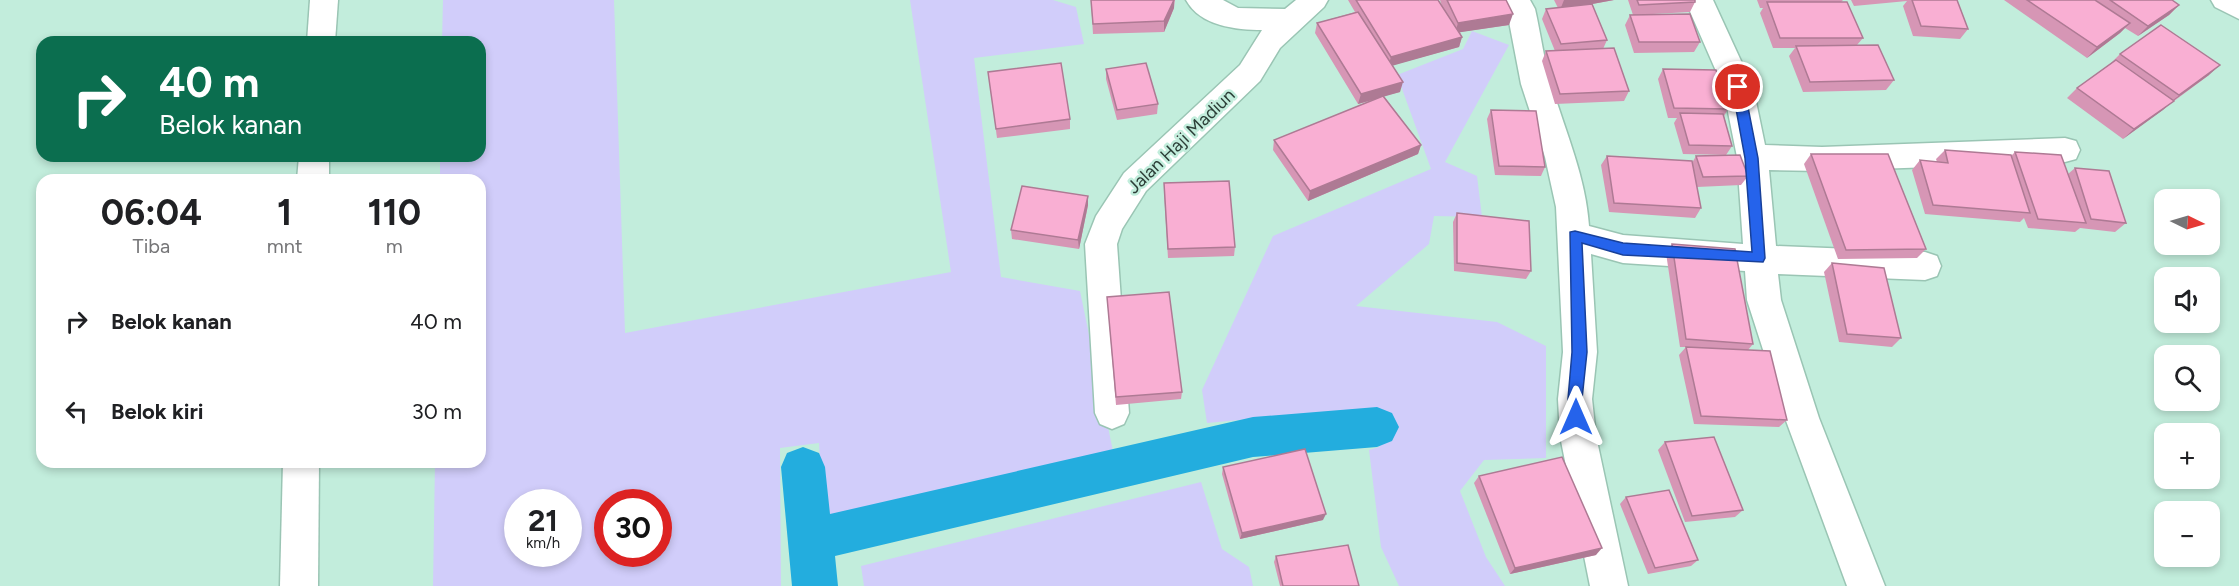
<!DOCTYPE html>
<html lang="id">
<meta charset="utf-8">
<style>
:root{--surface:#fff;--page:#f2f2f2;--text:#202124;--muted:#757577}
body{margin:0;font-family:Figtree,sans-serif;background:var(--page);color:var(--text);height:100vh;display:flex;flex-direction:column;font-size:22px;white-space:nowrap}
*{box-sizing:border-box;margin:0}
p{font-size:20px;color:var(--muted)}
.icon{flex:none;width:33px;height:33px;fill:none;stroke:currentColor;stroke-width:2;stroke-linecap:round;stroke-linejoin:round}
.map{position:relative;flex:1;overflow:hidden}
.side{position:absolute;left:36px;top:174px;width:450px;height:294px;display:flex;flex-direction:column;background:var(--surface);border-radius:18px;box-shadow:0 3px 9px #0003}
.side>*{flex:none}
.guide{position:absolute;left:36px;top:36px;width:450px;height:126px;border-radius:18px;box-shadow:0 3px 9px #0003;background:#0b6e4f;color:#fff;overflow:hidden}
.needle{width:39px;rotate:95deg}
.fabs{position:absolute;left:2154px;top:189px;display:grid;gap:12px}
.fabs a{display:grid;place-items:center;width:66px;height:66px;border-radius:12px;background:var(--surface);box-shadow:0 3px 9px #0003;font-size:30px}
.speed{position:absolute;left:504px;top:489px;display:flex;gap:12px;font-size:30px;font-weight:700;text-align:center}
.speed>*{display:grid;place-content:center;width:78px;height:78px;border-radius:50%;background:var(--surface);box-shadow:0 3px 9px #0003;line-height:1}
.speed small{font-size:15px;font-weight:400}
.speed .limit{border:9px solid #d22;background:#fff;color:#111}
.pin{position:absolute;display:grid;place-items:center;width:51px;height:51px;color:#fff;margin:-26px;border:3px solid #fff;border-radius:50%;box-shadow:0 2px 6px #0007}
.me{position:absolute;width:66px;margin:-33px;rotate:0deg;stroke-linejoin:round;filter:drop-shadow(0 0 4px #0008)}
.turn{display:flex;align-items:center;gap:21px;height:126px;padding:0 24px;font-size:27px}
.turn .icon{width:78px;height:78px;stroke-width:2.5}
.turn b{display:block;font-size:42px;line-height:51px}
.eta{display:flex;justify-content:space-evenly;align-items:center;height:102px;text-align:center}
.eta b{font-size:36px;font-weight:700;line-height:42px}
ul{padding:0;list-style:none}
li{display:flex;align-items:center;gap:18px;height:90px;padding:0 24px}
li div{flex:1}
li b{display:block;font-size:22px}
li em{font-style:normal}
.map>svg:first-child{display:block}
.green{fill:#d1cdfa;fill-rule:evenodd}
.lines{fill:none;stroke-linecap:round;stroke-linejoin:round}
.canal{fill:#23adde;fill-rule:evenodd}
.minor-casing{stroke:#9ac5b4;stroke-width:3}
.minor{fill:#fff;fill-rule:evenodd}
.wall{fill:#d696b5}
.shaded-wall{fill:#ae7a94}
.building{fill:#f9afd3;stroke:#ae7a94;stroke-width:1.5}
.route{fill:#2563eb;stroke:#184099;stroke-width:1.5}
.labels{text-anchor:middle;dominant-baseline:central;stroke-width:5;stroke-linejoin:round;paint-order:stroke}
.street-label{font-size:18px;fill:#2c3e37;stroke:#c2eddc}
</style>
<div class="map">
<svg width="2239" height="586" viewBox="0 0 2239 586">
<rect width="100%" height="100%" fill="#c2eddc"/>
<!-- green -->
<g class="green">
<path d="M443,0h171l11,333 326,-61 -41,-272h143l23,7 8,37 -110,14 27,219 79,14 35,170 -292,58 -4,-76 -39,5 1,138h-348l2,-124h45v-282h-40v-24h40v-114h-38zM518,502h50v52h-50zM608,502h50v52h-50z"/>
<path d="M1472,31l37,14 -64,117 32,14 5,41 -48,-1 -5,28 -73,62 141,16 49,24v112l-62,2 -24,31 26,66 19,29h-106l-18,-39 -12,-97 10,-3 12,-17 -13,-14 -17,-7 -154,14 -5,-33 71,-154 158,-67 -34,-94 66,-26z"/>
<path d="M1201,482l21,67 27,18 4,19h-389l-3,-20z"/>
</g>
<g class="lines">
<!-- canal -->
<path class="canal" d="M1377,407l15,6 7,14 -7,14 -15,6 -124,10 -418,99 3,30h-46l-11,-119 6,-14 16,-6 16,6 6,14 5,47 423,-97z"/>
<!-- minor casing -->
<g class="minor-casing">
<g id="minor">
<path d="M310,0h28l-3,42h-28z"/>
<path d="M1186,0h37l15,8 47,1 11,-9h32l-4,7 -44,41 -20,33 -114,110 -24,38 -5,15 12,169 -5,11 -12,5 -12,-5 -5,-11 -10,-169 11,-28 28,-43 116,-108 22,-35c-26,0 -62,-4 -76,-30z"/>
<path d="M1501,0h29l5,9c6,26 9,53 17,78 14,46 34,91 37,139l34,9 120,9 -6,-87 -14,-70 -38,-87h28l40,87 12,58 57,2 243,-9 11,3 4,9 -4,9 -11,3 -243,9 -53,-1 7,76 149,6 12,4 4,10 -4,10 -12,4 -147,-6 3,26 38,118 66,168h-38l-62,-168 -38,-118 -2,-29 -122,-8 -32,-9 6,98 -5,47 4,37 32,150h-38l-30,-150 -2,-37 5,-47 -7,-145 -11,-50 -24,-73 -14,-73z"/>
<path d="M2211,0h28v19l-24,-12z"/>
<path d="M299,156h30v24h-32z"/>
<path d="M283,462h36l-1,124h-38z"/>
</g>
</g>
<!-- minor -->
<use href="#minor" class="minor"/>
</g>
<!-- wall -->
<g class="wall">
<path d="M1091,0h84l-1,8 -10,24 -71,2z"/>
<path d="M1348,0h90l4,6 -2,-6h66l3,25 -49,7 2,5 -3,10 -66,18 7,27 -16,4 37,49 -3,9 -110,47 -35,-51 1,-10 103,-41 -19,5 -43,-71 2,-10 38,-11z"/>
<path d="M1554,0h60l-22,4 15,36 -4,9 26,42 -5,10 -69,3 -13,-43 4,-10h9l-13,-32 4,-10 12,-1z"/>
<path d="M1628,0h67v2l-5,10 -37,2 47,28 -6,10 -60,1 -9,-28 5,-10h3z"/>
<path d="M1757,0h86l-2,2 22,36 -6,7 37,35 -8,10 -83,2 -14,-36 6,-8h-22l-13,-35 3,-5h-3z"/>
<path d="M1851,0h106l11,29 -8,10 -47,-3 -10,-30 4,-5 -53,5z"/>
<path d="M2004,0h168l7,5 -10,10 -31,21 -13,-8 -5,5 -33,25z"/>
<path d="M2120,54l89,21 -86,64 -56,-41 10,-10 33,-24z"/>
<path d="M1106,69l52,35 -1,10 -40,6 -11,-41z"/>
<path d="M1663,69l65,40 -4,7 8,30 -6,9 -43,-1 -9,-31 3,-5h-9l-10,-39z"/>
<path d="M988,72l82,47v10l-73,9z"/>
<path d="M1491,110l54,57 -4,9 -46,-1 -8,-56z"/>
<path d="M1945,150l66,6 4,-4 53,22 7,-6 51,55 -11,9 -35,-4 -5,4 -47,-4 -4,-10 -4,4 -95,-8 -13,-44 8,-10 17,2 -1,-3z"/>
<path d="M1811,154l115,95 -9,9 -79,1 -34,-95z"/>
<path d="M1607,156l85,7 4,-7 52,20 -7,9 -44,2 4,21 -6,10 -86,-6 -8,-47z"/>
<path d="M1164,183l71,64 -1,9 -66,2 -4,-66z"/>
<path d="M1088,196v9l-9,44 -67,-10 -1,-9z"/>
<path d="M1457,213l74,58 -5,8 -72,-8 -1,-49z"/>
<path d="M1672,244l81,100 -5,6 39,70 -8,7 -85,-3 -15,-69 7,-8h-6l-14,-94z"/>
<path d="M1832,263l69,75 -9,9 -53,-5 -15,-70z"/>
<path d="M1107,297l75,95 -1,7 -65,6z"/>
<path d="M1665,442l78,68 -8,7 -50,5 -27,-72z"/>
<path d="M1223,467l100,53 -83,19 -18,-65z"/>
<path d="M1479,476l117,79 -86,19 -36,-91z"/>
<path d="M1626,497l72,63 -7,6 -43,8 -28,-70z"/>
<path d="M1276,556l83,30h-79l-6,-24z"/>
</g>
<!-- shaded-wall -->
<g class="shaded-wall">
<path d="M1174,0v8l-10,24v-11z"/>
<path d="M1564,0h50l-54,10z"/>
<path d="M2179,5l-10,10 -31,21 10,-10z"/>
<path d="M1513,14l-4,11 -54,8 3,-10z"/>
<path d="M2130,23l-10,10 -33,25 10,-11z"/>
<path d="M1462,37l-3,10 -71,20 3,-10z"/>
<path d="M2220,65l-11,10 -36,26 -10,9 -40,29 11,-10z"/>
<path d="M1403,82l-3,10 -42,12 3,-10z"/>
<path d="M1421,145l-3,9 -110,47 2,-10z"/>
<path d="M1088,196v9l-9,44 -1,-9z"/>
<path d="M1326,514l-3,6 -83,19 2,-6z"/>
<path d="M1602,548l-6,7 -86,19 5,-6z"/>
</g>
<!-- building -->
<g class="building">
<path d="M1091,0h83l-10,21 -71,3z"/>
<path d="M1356,0h82l24,37 -71,20z"/>
<path d="M1447,0h59l7,14 -55,9z"/>
<path d="M1637,0h58v2l-56,3z"/>
<path d="M1912,0h45l11,29 -47,-3z"/>
<path d="M2027,0h68l35,23 -33,24z"/>
<path d="M2110,0h62l7,5 -31,21z"/>
<path d="M1767,2h80l16,36h-83z"/>
<path d="M1592,4l15,36 -46,4 -15,-35z"/>
<path d="M1358,12l45,70 -42,12 -44,-71z"/>
<path d="M1690,14l10,28h-61l-9,-27z"/>
<path d="M2161,25l59,40 -41,30 -59,-41z"/>
<path d="M1878,45l16,35 -84,2 -14,-36z"/>
<path d="M1614,48l15,43 -69,3 -14,-43z"/>
<path d="M2116,60l58,41 -40,28 -57,-41z"/>
<path d="M1061,63l9,56 -74,10 -8,-57z"/>
<path d="M1146,63l12,41 -41,6 -11,-41z"/>
<path d="M1663,69l53,1 12,39 -54,-1z"/>
<path d="M1383,96l38,49 -111,46 -36,-51z"/>
<path d="M1491,110l45,1 9,56 -46,-1z"/>
<path d="M1680,113l43,1 9,32 -43,-1z"/>
<path d="M1945,150l66,5 19,58 -97,-8 -13,-45 28,3z"/>
<path d="M2015,152l46,3 25,68 -48,-4z"/>
<path d="M1811,154h77l38,95 -80,1z"/>
<path d="M1740,155l8,21 -45,1 -7,-21z"/>
<path d="M1607,156l85,5 9,47 -87,-5z"/>
<path d="M2075,168l34,3 17,52 -35,-4z"/>
<path d="M1229,181l6,66 -67,2 -4,-66z"/>
<path d="M1022,186l66,10 -10,44 -67,-10z"/>
<path d="M1457,213l72,8 2,50 -74,-8z"/>
<path d="M1672,244l63,5 18,95 -67,-5z"/>
<path d="M1832,263l52,5 17,70 -54,-4z"/>
<path d="M1169,292l13,100 -66,5 -9,-100z"/>
<path d="M1686,347l84,4 17,69 -86,-4z"/>
<path d="M1714,437l29,73 -51,6 -27,-74z"/>
<path d="M1305,449l21,65 -84,19 -19,-66z"/>
<path d="M1562,457l40,91 -87,20 -36,-92z"/>
<path d="M1669,490l29,70 -43,8 -29,-71z"/>
<path d="M1348,545l11,41h-76l-7,-30z"/>
</g>
<!-- route -->
<path class="route" d="M1738,82l6,5 14,71 7,100 -2,4 -140,-7 -41,-12 5,109 -5,47 1,18 -7,7 -5,-2 -3,-23 4,-47 -2,-120 5,-1 48,12 129,9 -7,-94 -13,-71z"/>
<g class="labels">
<!-- street labels -->
<g class="street-label">
<text transform="translate(1181 141) rotate(-44)">Jalan Haji Madiun</text>
</g>
</g>
</svg>
<div class="fabs">
<a><svg class="needle" viewBox="-14 -14 28 28"><path d="M0-13l5 13h-10z" fill="#e53935"/><path d="M0 13l5-13h-10z" fill="#757577"/></svg></a>
<a><svg class="icon" aria-label="sound" viewBox="0 0 24 24"><path d="M4 9h4l5-4v14l-5-4H4zM17 9q2 3 0 6"/></svg></a>
<a><svg class="icon" aria-label="search" viewBox="0 0 24 24"><circle cx="10" cy="10" r="6"/><path d="M15 15l6 6"/></svg></a>
<a>+</a>
<a>−</a>
</div>
<div class="speed"><div>21<small>km/h</small></div><div class="limit">30</div></div>
<div class="pin" style="left:1738px;top:87px;background:#d93025"><svg class="icon" aria-label="arrive" viewBox="0 0 24 24"><path d="M6 21V4h12l-3 4 3 4H6"/></svg></div>
<svg class="me" style="left:1576px;top:417px" viewBox="-20 -20 40 40"><path d="M0-17L14 15 0 8-14 15z" fill="#2563eb" stroke="#fff" stroke-width="4"/></svg>
<div class="guide">
<div class="turn"><svg class="icon" aria-label="right" viewBox="0 0 24 24"><path d="M7 20v-9h11M14 6l5 5-5 5"/></svg><div><b>40 m</b>Belok kanan</div></div>
</div>
<section class="side">
<div class="eta">
<div><b>06:04</b><p>Tiba</p></div>
<div><b>1</b><p>mnt</p></div>
<div><b>110</b><p>m</p></div>
</div>
<ul>
<li><svg class="icon" aria-label="right" viewBox="0 0 24 24"><path d="M7 20v-9h11M14 6l5 5-5 5"/></svg><div><b>Belok kanan</b></div><em>40 m</em></li>
<li><svg class="icon" aria-label="left" viewBox="0 0 24 24"><path d="M17 20v-9H6M10 6l-5 5 5 5"/></svg><div><b>Belok kiri</b></div><em>30 m</em></li>
</ul>
</section>
</div>
